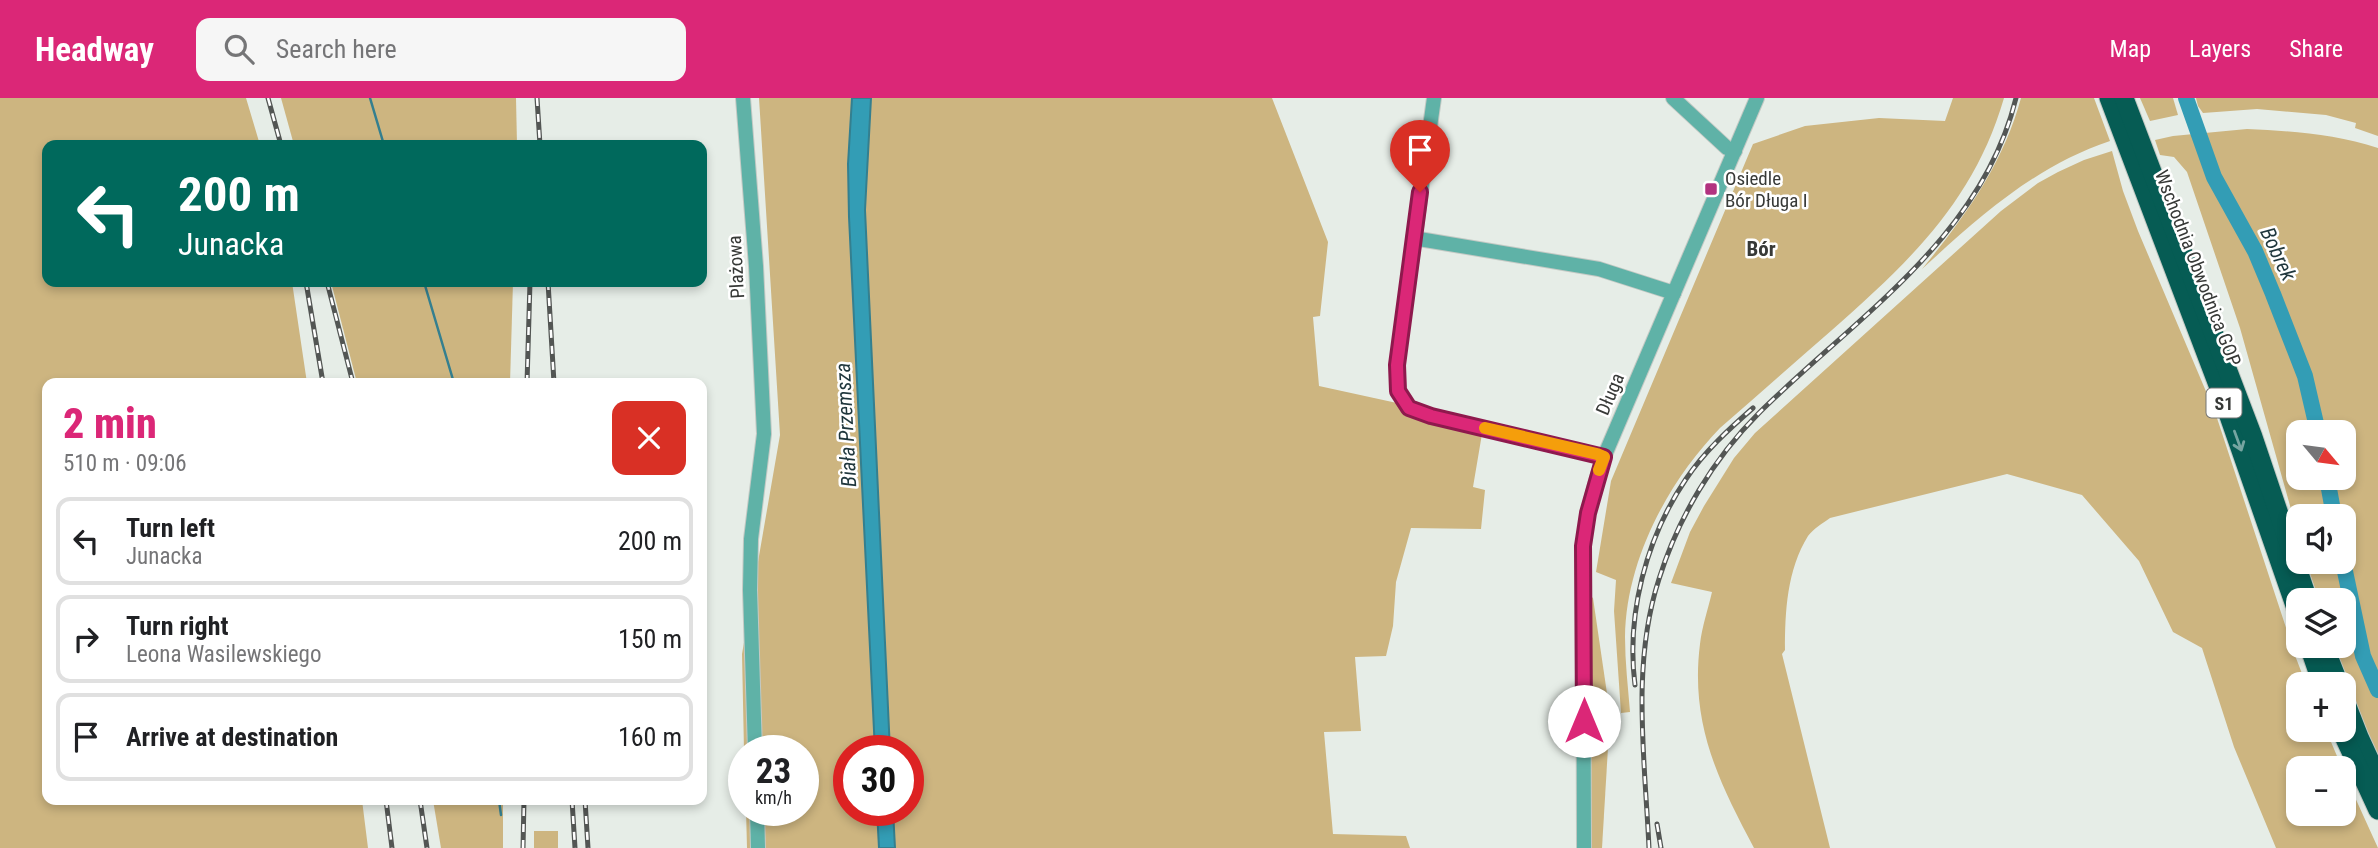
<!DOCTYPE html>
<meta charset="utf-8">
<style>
:root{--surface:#fff;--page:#f6f6f6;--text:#202124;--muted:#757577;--line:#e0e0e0;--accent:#db2777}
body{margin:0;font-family:"Roboto Condensed",sans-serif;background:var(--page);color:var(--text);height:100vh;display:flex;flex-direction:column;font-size:26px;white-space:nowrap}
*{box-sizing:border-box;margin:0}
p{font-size:23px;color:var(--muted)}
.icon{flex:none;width:38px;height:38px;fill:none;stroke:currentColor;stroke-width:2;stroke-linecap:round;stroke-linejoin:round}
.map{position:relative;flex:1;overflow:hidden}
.sheet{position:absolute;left:42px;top:280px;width:665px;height:427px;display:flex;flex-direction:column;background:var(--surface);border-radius:14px;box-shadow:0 4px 10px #0003}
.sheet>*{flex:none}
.banner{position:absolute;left:42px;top:42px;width:665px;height:147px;border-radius:14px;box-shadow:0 4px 10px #0003;background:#00695c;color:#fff;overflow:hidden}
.needle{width:46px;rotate:119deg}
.buttons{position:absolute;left:2286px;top:322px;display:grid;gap:14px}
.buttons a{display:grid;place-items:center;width:70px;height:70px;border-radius:14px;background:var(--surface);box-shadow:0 4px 10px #0003;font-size:35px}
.speed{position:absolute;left:728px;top:637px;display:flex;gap:14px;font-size:35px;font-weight:700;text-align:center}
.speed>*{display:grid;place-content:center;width:91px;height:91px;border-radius:50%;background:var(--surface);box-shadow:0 4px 10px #0003;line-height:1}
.speed small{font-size:18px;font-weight:400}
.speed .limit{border:10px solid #d22;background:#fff;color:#111}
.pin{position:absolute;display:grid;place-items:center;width:60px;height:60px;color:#fff;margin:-72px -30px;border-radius:50% 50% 50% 0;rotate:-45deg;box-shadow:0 0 7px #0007}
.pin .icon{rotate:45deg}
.me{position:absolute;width:77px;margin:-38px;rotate:0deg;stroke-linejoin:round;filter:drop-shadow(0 0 5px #0008)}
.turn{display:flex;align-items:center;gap:24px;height:147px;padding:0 21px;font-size:32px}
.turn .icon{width:91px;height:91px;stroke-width:2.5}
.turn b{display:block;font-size:49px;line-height:60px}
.round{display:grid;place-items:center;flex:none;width:74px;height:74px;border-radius:14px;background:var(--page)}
.summary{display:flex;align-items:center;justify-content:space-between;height:119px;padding:0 21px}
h1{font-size:42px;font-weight:800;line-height:52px;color:var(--accent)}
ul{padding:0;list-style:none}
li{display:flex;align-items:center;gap:21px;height:88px;margin:0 14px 10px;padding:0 7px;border:4px solid var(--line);border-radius:14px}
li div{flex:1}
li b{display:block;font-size:26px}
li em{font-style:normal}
header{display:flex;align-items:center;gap:42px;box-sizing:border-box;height:98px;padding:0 35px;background:var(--accent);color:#fff}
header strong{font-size:33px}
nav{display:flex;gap:38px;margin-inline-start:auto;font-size:24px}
.search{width:490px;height:63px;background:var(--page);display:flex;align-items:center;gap:18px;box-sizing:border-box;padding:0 24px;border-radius:14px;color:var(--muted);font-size:26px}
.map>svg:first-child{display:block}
.green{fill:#cdb580;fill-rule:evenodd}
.water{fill:#339db5;stroke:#347f8f;stroke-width:2}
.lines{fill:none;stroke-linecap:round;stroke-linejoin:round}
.stream{stroke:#347f8f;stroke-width:2.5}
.river{stroke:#339db5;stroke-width:16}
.minor-casing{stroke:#c3c9c4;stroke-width:16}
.highway-casing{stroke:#c3c9c4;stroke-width:21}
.minor{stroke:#5fb2a7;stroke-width:14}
.highway{stroke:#065c54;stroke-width:19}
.rail-casing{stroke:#535654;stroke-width:5}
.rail{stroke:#fff;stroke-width:2.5;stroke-dasharray:8;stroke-linecap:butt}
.oneway{stroke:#76a5a1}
.route-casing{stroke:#8e194d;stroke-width:18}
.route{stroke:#db2777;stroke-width:12}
.slow{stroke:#f59e0b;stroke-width:12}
.poi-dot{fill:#b23380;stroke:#fff;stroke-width:2.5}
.labels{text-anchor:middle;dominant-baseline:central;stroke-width:5;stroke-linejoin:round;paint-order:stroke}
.shield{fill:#fff;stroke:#737473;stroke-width:2}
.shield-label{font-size:18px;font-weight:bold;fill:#373937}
.poi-label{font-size:19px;fill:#373937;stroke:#fff;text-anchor:start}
.street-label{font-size:19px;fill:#373937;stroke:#fff}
.neighbourhood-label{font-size:21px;font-weight:bold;fill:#373937;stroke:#fff}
.water-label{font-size:21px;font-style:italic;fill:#1f363c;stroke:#fff}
</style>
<header>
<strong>Headway</strong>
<div class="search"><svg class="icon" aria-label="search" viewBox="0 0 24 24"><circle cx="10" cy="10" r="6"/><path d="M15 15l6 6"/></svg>Search here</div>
<nav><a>Map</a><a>Layers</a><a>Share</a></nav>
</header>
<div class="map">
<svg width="2378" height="750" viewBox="0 0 2378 750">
<rect width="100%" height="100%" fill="#e6ede7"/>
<!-- green -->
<g class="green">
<path d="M0,0h246l14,47h-213v137h245l15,101h-260v417h315l6,48h-368z"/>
<path d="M281,0h235l1,47h-223z"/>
<path d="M759,0h93l-4,66 1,53 26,534h-26v59h28l2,38h-132l-1,-38h57v-59h-59l-2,-97 38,-219z"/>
<path d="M871,0h401l56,144 -8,74 -7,1 6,69 165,36 -11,65 12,3 -4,39 -70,-1 -15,54 -3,44 -7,30 -31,1 6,74 -37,1 9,102 73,2 4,12h-515l-2,-38h15v-59h-18l-25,-541z"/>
<path d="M1953,0h51c-30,103 -94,163 -172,232 -37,32 -74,65 -112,98 -52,54 -94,132 -95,209 0,25 3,50 5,75l-9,1 -7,-102 2,-31 -20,-8 15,-91 142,-337 52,-18 74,-8 66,3z"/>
<path d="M2021,0h73l16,43c-75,25 -131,76 -188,128 43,-52 81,-105 99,-171z"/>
<path d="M2140,0h33l5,17 -28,6z"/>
<path d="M2196,0h182v38l-23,-8 1,-5 -30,-8 -69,-6 -54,4 -5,-7z"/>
<path d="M2247,31c45,2 88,5 131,19v610l-44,-112h9v-46h-24l-13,-38h37v-46h-45v18l-58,-206 -53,-156 -13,-15 -14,-2 -5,-15 18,-4zM2298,334h45v46h-45z"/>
<path d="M2112,53l11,40 15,40 78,184 80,243 10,26h-8v46h28l16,38h-44v46h45v-43l35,77h-102l-42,-101 -32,-99 -29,-16 -34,-71 -57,-66 -75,-21 -177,44c-7,5 -17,11 -22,18 -21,34 -23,75 -23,114l-3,4 48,194h-76c-36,-68 -64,-124 -54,-204 2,-17 8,-35 12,-52l-41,-9 19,-51 14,-26 30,-48 21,-25 246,-222 37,-28 20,-11 26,-12z"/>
<path d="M331,184h182l-3,101h-153z"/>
<path d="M1590,498l3,2 17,116 -8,134h-13z"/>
<path d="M433,702h70v48h-62z"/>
<rect x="534" y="733" width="24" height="17"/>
</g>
<!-- water -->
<g class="water">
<path d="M852,0h19l-6,112 25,541h-15l-26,-534 -1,-53z"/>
<path d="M877,712h16l2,38h-16z"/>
</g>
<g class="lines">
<!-- stream -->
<g class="stream">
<path d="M370,0l14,47"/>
<path d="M424,184l30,101"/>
<path d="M499,702l2,15"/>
</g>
<!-- river -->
<g class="river">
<path d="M2186,0l28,79 41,74 18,43 32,82 13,56"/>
<path d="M2327,380l7,38"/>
<path d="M2343,464l20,94 15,34"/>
</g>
<!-- minor casing -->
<g class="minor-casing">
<g id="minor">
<path d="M743,0l13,168 8,168 -13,105 -1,51 5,161"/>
<path d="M1434,0l-37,267 1,26 11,17 22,8 173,41"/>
<path d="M1673,0l54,50 8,3"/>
<path d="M1413,140l186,31 75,24"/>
<path d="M757,712l1,38"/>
<path d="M1584,750l-1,-302c4,-31 10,-60 21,-89l153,-359"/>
</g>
</g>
<!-- highway casing -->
<g class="highway-casing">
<g id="highway">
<path d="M2109,0l112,295 77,221"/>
<path d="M2124,0l129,339 55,163"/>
<path d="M2309,548l13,38"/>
<path d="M2324,548l15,38"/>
<path d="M2343,598l16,41 19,41"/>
<path d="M2341,632l37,80"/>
</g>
</g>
<!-- minor -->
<use href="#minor" class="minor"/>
<!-- highway -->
<use href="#highway" class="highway"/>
<!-- rail casing -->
<g class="rail-casing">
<g id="rail">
<path d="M268,0l13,47"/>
<path d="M537,0l3,47"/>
<path d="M306,184l17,101"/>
<path d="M327,184l26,101"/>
<path d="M548,184l6,101"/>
<path d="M527,285l3,-101"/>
<path d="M1635,587c-9,-70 11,-147 51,-206 18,-27 43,-50 67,-71"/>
<path d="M386,702l6,48"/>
<path d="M420,702l7,48"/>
<path d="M572,702l3,48"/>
<path d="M585,702l3,48"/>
<path d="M1657,726l4,24"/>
<path d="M523,750l1,-48"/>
<path d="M1649,750c-4,-88 -18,-183 10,-269 19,-61 54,-120 100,-166 96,-95 223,-175 257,-315"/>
</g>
</g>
<!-- rail -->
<use href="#rail" class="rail"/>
</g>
<!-- one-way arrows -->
<defs><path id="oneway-shaft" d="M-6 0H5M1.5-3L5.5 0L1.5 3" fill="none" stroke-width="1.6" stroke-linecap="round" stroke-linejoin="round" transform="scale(1.75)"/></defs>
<use class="oneway" href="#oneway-shaft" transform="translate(2238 343) rotate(70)"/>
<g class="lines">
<!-- route casing -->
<g class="route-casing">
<path id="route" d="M1420,94l-23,173 1,26 11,17 22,8 173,41 -16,56 -5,33 1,175"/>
</g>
<!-- route -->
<use href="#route" class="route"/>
<!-- slow -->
<path class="slow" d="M1485,330l112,26 7,3 -5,13"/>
</g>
<!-- markers -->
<rect class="poi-dot" x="1704" y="84" width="14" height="14" rx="3.5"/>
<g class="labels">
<!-- shield labels -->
<rect class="shield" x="2206.5" y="290.5" width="35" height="29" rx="5"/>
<g class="shield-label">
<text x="2224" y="305">S1</text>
</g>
<!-- poi labels -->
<g class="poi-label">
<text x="1725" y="80">Osiedle<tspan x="1725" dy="22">Bór Długa I</tspan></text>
</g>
<!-- street labels -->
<g class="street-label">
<text transform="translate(736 169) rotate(-93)">Plażowa</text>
<text transform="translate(2198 170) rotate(69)">Wschodnia Obwodnica GOP</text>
<text transform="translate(1610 296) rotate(-67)">Długa</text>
</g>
<!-- neighbourhood labels -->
<g class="neighbourhood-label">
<text x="1761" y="151">Bór</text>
</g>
<!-- water labels -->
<g class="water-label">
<text transform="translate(2278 156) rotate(65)">Bobrek</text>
<text transform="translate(846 327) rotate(-93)">Biała Przemsza</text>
</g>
</g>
</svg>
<div class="buttons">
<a><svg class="needle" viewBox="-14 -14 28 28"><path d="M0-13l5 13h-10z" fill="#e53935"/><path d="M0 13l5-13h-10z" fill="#757577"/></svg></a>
<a><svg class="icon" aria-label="sound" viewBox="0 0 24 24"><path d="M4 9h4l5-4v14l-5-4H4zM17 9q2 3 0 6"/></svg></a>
<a><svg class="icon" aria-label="layers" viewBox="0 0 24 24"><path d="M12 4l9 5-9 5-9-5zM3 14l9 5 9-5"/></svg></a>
<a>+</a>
<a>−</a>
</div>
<div class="speed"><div>23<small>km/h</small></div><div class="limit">30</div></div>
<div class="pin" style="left:1420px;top:94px;background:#d93025"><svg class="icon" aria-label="arrive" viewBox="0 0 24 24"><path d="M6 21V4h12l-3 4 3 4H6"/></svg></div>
<svg class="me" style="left:1584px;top:623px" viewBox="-20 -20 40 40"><circle r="19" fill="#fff"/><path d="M0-13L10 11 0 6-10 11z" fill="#db2777"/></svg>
<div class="banner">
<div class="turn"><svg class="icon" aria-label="left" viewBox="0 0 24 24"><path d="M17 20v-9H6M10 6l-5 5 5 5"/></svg><div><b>200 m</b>Junacka</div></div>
</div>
<section class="sheet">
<div class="summary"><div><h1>2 min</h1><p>510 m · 09:06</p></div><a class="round" style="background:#d93025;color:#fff"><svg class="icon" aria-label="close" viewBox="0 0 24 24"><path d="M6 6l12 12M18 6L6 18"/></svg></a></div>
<ul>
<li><svg class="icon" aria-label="left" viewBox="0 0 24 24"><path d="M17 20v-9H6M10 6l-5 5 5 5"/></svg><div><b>Turn left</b><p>Junacka</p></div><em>200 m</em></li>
<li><svg class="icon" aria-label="right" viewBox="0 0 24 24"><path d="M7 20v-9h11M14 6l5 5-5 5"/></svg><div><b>Turn right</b><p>Leona Wasilewskiego</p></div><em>150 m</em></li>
<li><svg class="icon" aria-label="arrive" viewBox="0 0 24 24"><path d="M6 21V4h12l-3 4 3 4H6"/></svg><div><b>Arrive at destination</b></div><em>160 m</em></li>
</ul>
</section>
</div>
